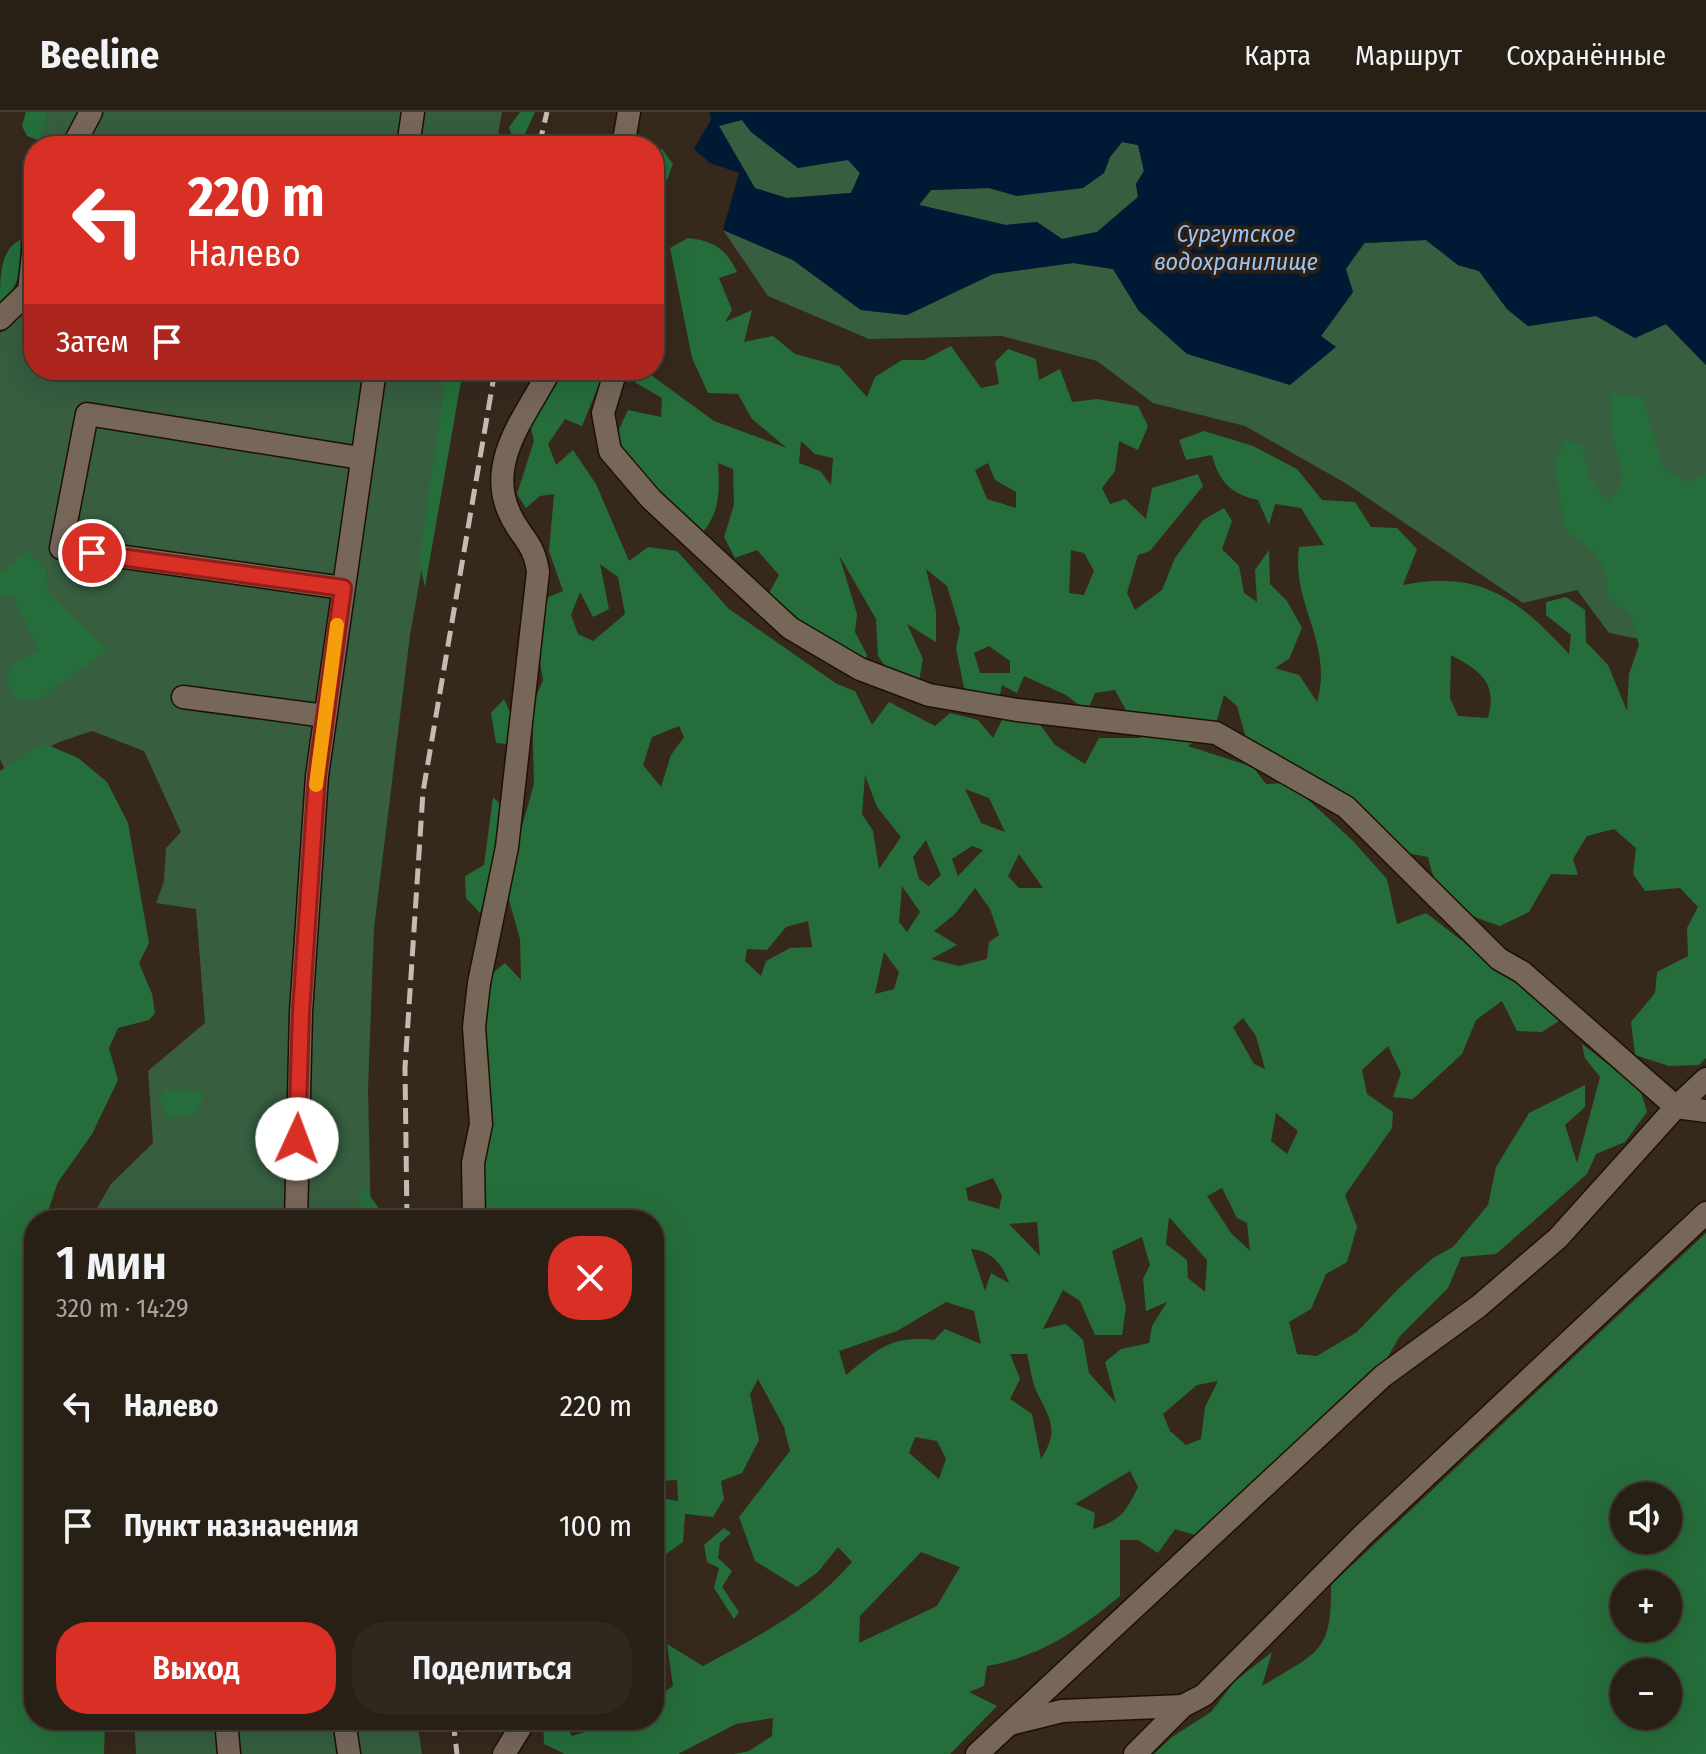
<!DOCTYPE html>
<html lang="ru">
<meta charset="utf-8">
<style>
:root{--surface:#281f15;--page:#30271e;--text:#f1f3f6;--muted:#a5a2a0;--line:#443d34;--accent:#d93025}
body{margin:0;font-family:"Fira Sans Condensed",sans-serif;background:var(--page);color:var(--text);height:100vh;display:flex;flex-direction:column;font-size:30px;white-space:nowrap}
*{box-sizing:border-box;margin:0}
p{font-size:26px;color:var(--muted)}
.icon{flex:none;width:44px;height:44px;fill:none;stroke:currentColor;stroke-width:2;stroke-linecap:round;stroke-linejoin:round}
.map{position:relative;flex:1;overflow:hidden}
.details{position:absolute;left:24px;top:1098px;width:640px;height:520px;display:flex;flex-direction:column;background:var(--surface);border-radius:32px;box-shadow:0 8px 32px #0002,0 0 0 2px var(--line)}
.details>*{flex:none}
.hud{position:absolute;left:24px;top:24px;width:640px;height:244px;border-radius:32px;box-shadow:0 8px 32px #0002,0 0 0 2px var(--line);background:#d93025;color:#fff;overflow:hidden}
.fabs{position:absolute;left:1610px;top:1370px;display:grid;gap:16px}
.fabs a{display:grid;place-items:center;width:72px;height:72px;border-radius:50%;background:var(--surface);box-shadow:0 8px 32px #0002,0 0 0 2px var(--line);font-size:40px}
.pin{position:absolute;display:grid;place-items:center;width:68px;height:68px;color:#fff;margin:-34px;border:4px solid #fff;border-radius:50%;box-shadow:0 2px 8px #0007}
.me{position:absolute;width:88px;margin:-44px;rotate:2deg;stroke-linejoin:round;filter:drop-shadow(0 0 6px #0008)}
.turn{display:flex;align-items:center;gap:28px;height:168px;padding:0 32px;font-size:36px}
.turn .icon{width:104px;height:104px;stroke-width:2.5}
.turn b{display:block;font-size:56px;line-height:68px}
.then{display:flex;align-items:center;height:76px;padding:0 32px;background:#0003;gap:16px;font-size:30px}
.round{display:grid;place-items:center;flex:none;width:84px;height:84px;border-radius:32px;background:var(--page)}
.headline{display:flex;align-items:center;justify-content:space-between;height:136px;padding:0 32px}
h1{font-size:48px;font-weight:600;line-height:60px}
.button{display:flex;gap:16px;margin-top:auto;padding:16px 32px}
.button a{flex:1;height:92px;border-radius:32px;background:var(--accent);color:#fff;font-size:32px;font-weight:600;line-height:92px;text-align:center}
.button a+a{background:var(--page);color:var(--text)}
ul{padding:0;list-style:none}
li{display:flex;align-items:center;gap:24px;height:120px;padding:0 32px}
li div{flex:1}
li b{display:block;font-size:30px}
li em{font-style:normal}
header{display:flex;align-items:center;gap:48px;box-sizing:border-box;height:112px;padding:0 40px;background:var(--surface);border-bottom:2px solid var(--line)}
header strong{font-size:38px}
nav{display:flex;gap:44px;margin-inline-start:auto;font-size:28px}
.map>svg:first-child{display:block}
.green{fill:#365e3f}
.forest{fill:#256e3b;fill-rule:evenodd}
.water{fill:#001935;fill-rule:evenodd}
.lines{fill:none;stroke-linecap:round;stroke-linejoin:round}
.minor-casing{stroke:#1d1106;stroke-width:25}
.minor{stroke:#766759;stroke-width:22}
.rail{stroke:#c4bbb2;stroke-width:5;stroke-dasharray:16 8;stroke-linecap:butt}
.route-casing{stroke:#8d1f18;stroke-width:20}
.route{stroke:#d93025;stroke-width:14}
.slow{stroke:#f59e0b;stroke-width:14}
.labels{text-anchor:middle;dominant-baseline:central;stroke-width:8;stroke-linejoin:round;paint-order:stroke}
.water-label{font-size:24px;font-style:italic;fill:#99c3f4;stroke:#2c1f13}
</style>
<header>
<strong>Beeline</strong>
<nav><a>Карта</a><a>Маршрут</a><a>Сохранённые</a></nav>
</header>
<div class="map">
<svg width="1706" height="1642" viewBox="0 0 1706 1642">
<rect width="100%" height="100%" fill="#36291c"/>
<!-- green -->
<g class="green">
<path d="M48,0h454l-6,34h-457z"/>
<path d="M742,7l9,13 97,28 12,13 -9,20 -64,5 -33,-10 -36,-62z"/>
<path d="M1122,30l16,3 6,26 -8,13 2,13 -41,35 -35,7 -25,-17 -31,3 -87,-20 12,-15 58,-2 28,8 87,-23 6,-16z"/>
<path d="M34,78v180h423l-47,265 -36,293 -6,162 3,130h-281l21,-36 42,-41 -5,-72 57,-48 -9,-114 -40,-6 8,-22 2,-33 15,-16 -37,-81 -52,-20 -33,11 -54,28 -5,-11v-426l21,-18z"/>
<path d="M723,118l70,30 68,50 46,5 86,-41 80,-11 40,6 26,42 197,36 -15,-11 32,-44 -8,-23 20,-26 61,-3 32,25 21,6 28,38 21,17 68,-10 39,22 31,-14 40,41v275l-32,6 -65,-13 -32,-43 -54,13 -176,-119 -102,-58 -92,-23 -56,-42 -95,-25 -133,3 -101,-43z"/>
<path d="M134,1608h283l5,34h-286z"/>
</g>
<!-- forest -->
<g class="forest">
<path d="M26,0h22l-7,29 -14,-5 -5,-10z"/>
<path d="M520,0h15l-14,31 -6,3 -6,-19z"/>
<path d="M662,37l11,15 -6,16 -13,-2v-27z"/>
<path d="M688,126c25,3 38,10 49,34l-18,6 13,32 -7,12 27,-12 -8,32 29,-6 22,18 44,12 28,31 8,-20 27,-17h22l27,-14 30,42 18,-4 -4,-22 13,-13 28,10 3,21 21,-11 12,33 25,-3 41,7 10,20 -10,24 -19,-9 -4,30 -13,17 8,16 15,-5 21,20 6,-31 46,-14 5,12 -53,65 -12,4 -11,38 8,17 27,-20 13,-32 28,-38 21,-12 8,13 -10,28 17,17 5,27 13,9 -2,-32 14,-20 1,34 17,17 15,27 -13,31 -14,9 24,7 18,27c17,-59 -26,-97 -18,-155l25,-2 -23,-37 -26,-4 -6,21 -11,-25c-27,-6 -39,-18 -46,-45l-26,5 -7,-20 25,-9 49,15 44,23 25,31 33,2 16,25 26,1 20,21 -14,36c76,-16 116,14 166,69l2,-19 -25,-20v-13l20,-5 19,13 1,32 22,23 19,46 2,-37 10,-29 -9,-31 -21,-15c-3,-38 -11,-48 -44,-68l-10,-66 9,-25 18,6 8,32 20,25 13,-22c-5,-29 -18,-59 -11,-87l31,4 20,70 25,15 18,-10v585l-7,7 -30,1 -34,-11 -4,-33 24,-29 2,-21 31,-16 -1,-28 11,-21 -18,-19 -35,3 -12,-17 3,-26 -22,-19 -27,7 -14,23 5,16 -27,-1 -22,38 -29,14c-41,-13 -63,-25 -72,-69l-21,-4 -141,-94 -21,-24 -8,-29 -13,-11 -9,32 -27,19 65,21 13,17 24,-1 62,57 35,39 10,45 29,-11 97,75 36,33 -17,11 -25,-1 -15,-30 -26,19 -14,34 -49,45 -20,-2 8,-24 -13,-27 -26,24 5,24 26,18 -1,16 -47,67 12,32 -10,35 -21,12 -15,35 -22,13 8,32 20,2 40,-24 43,-45 33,-29 20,-11 35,-42 8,-38 33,-54 56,-28v22l-20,18 12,38 23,-86 -15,-19 -3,-14 58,45 7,23 -22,30 -29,12 -9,20 -91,80 -35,3 -13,31 -48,48 -14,24 -188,176 -23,-7 -17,24 -20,-13h-18v56c-40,33 -80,61 -133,70l-3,20 -15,6 28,14 -47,48h-216l15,-3 23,-15 1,-18 -37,6 -58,30h-113l-21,-10 -1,-24h20l9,16 52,-16h30v-21l19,-13 -6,-42 36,22c54,-29 109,-57 149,-104l-14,-15 -20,25 -21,15 -42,-26 -16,-44 51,-66 -6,-24 -26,-48 -8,15 9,46 -17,33 -21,8 3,18 -11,18 -28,-3 -2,28 -20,14 -9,-5v-54l24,4 -1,-21 -17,1 -6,-11v-250h-172l-3,-43 14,-57 -12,-79 8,-65 16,-13 16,17 -1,-41 -15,-53 29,-102 -2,-78 11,-26 -7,-43 8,-38 19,-8 -14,-40 5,-57 -14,2 -14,12 -9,-14 17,-53 -5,-21 23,-47 25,8 3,-11h25l-23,56 -17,-7 -17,25 8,21 17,-15 23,34 33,77 19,-14 29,4 52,58 108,75 18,7 17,34 17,-23 46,24 15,-13 28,7 15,18 10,-20 30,-3 22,30 30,19 14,-26h42l-26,-48 -20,3 -8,18 -21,-16 -42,-19 -7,17 -15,-8 -4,19 -34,-16 -8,-40 4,-19 -13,-43 -21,-17 10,42v31l-29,-18 16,35 -5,28 -16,3 -24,-34 -2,-37 -37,-64 18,59 -2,18 12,23 -6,19 -93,-79 11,-20 -22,-25 -22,8 -11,-21 10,-32 -1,-36 -15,-6c2,31 2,54 -22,76l-40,-34 -41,-67 13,-28 33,7 1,-19 -26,-15 -4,-13h12l70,51 73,27 -35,-29 -14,-25 -30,-1 -16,-35 -22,-110zM801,329l14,13 18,4 -2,27 -11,-14 -21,-8zM988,351l7,17 21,12v16l-29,-9 -12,-29zM1071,438l13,3 10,18 -10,24 -15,-2zM600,452l18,13 7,37 -32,27 -15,-7 -7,-19 9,-23 13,25 16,-8zM989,534l21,15v12h-30l-6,-20zM1451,543c29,16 47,27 37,63l-30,-2 -8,-18zM679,614l5,11 -13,18 -10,32 -18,-22 9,-28zM865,663l12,32 24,30 -22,32 -6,-38 -11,-17zM965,677l24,9 16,34 -24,-9zM926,728l15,35 -12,11 -10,-7 -6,-22zM972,734l11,4 -25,26 -6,-17zM1019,742l24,34h-24l-11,-12zM902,774l18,26 -13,20 -8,-10zM975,776l15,21 9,26 -10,7 -2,17 -28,7 -28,-7 26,-14 -23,-14 21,-17zM808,809l4,26 -22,1 -24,13 -5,15 -16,-15 2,-12 20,1 19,-23zM884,840l15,20 -5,17 -19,5zM1243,906l13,18 9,33 -11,-5 -21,-37zM1276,1001l22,18 -11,23 -16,-13zM993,1066l9,18 -3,13 -31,-9 -2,-12zM1222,1076l15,30 10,5 3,28 -19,-18 -24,-37zM1169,1105l38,43 -2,32 -17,-14 -1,-18 -21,-16zM1037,1110l3,34 -31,-32zM1142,1125l8,28 -7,14 3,32 21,-9 -15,24 -3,17 -28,6 -16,13 11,41 -27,-30 -6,-33 -17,-16 -23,5 20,-39 17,11 15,34h27l4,-28 -14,-56zM971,1137c20,1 32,16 38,34l-18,-10 -6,18zM946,1190l28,9 7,33 -36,-15 -11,11c-44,-5 -57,10 -88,35l-7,-24 58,-20zM1010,1242h17c3,11 4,25 9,36 14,30 24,39 5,69l-9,-45 -22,-15 10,-20zM1218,1269l-13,26 -4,32 -15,6 -16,-14 -7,-17 34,-29zM915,1325l22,4 9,18 -7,20 -30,-26zM1130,1359l8,16c-12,25 -18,34 -45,42l2,-16 -20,-9zM921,1440l39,15 -23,39 -78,37 1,-27z"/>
<path d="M20,128c2,22 1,48 -20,62 0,-25 0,-52 20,-62z"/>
<path d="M447,258h16l-38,217 -6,-26z"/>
<path d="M27,438l19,19 1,24 61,57 -70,50 -20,-1 -11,-18 8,-18 24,-12 -27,-56 -12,3v-24z"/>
<path d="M504,587l10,22 -6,23 -12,-1 -5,-30z"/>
<path d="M43,631l35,15 29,24 21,41 21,120 -10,20 13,31 3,19 -6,7 -31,8 -9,20 9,32 -26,54 -34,48 -13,38h-11v500h71l-1,34h-104v-983z"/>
<path d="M493,685l12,12 -9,62 -16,42 -14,-15 -1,-22 19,-11z"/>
<path d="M166,978l35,1 2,9 -9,14 -26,4 -9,-18z"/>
<path d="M363,1075l18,24 -3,9h-30l2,-6 12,-4 -3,-14z"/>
<path d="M1706,1121v521h-552l18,-17 39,-25 24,-31 37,-29 -10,34c56,-34 70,-33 69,-101zM1624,1384h44v44h-44zM1624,1472h44v44h-44zM1624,1560h44v44h-44z"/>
<path d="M724,1416l7,5 -11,10 -2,15 14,13 -10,16 17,25 -5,7 -20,-31 5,-20 -12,-6 -3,-17z"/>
</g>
<!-- water -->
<path class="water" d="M710,0h996v253l-40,-41 -31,14 -39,-22 -68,10 -21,-17 -28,-38 -21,-6 -32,-25 -62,3 -18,26 7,23 -32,44 15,11 -46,38 -103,-31 -48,-43 -26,-42 -40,-6 -80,11 -86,41 -46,-5 -68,-50 -70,-30 16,-57 -29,-10 -16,-14 17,-29zM742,8l9,12 47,36 50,-8 12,13 -9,20 -64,5 -32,-10 -36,-62zM1122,30l16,3 6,26 -8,13 2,13 -41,35 -35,7 -25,-17 -31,3 -87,-20 12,-15 58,-2 28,8 66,-8 21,-15 6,-16z"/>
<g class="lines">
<!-- minor casing -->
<g class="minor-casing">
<g id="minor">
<path d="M73,34l18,-34"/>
<path d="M408,34l5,-34"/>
<path d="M623,34l6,-34"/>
<path d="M0,207l29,-28 5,-48"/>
<path d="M616,258l-13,43 7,38 41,48 139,129 70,41 69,26 88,15 199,23 130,74 153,152 23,13 154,135 30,4"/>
<path d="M343,476l-282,-40 26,-134 273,44"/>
<path d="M183,585l142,19"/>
<path d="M296,1108l5,-208 16,-236 58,-406"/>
<path d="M474,1108l-1,-57 8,-39 -7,-97 5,-44 28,-136 31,-275c-4,-31 -18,-34 -29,-60 -23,-51 18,-98 41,-142"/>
<path d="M226,1608l3,34"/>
<path d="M344,1608l5,34"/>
<path d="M1010,1612l52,-13 121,-5"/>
<path d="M504,1642l21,-34"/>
<path d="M977,1642l406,-378 96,-70 79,-68 118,-131 30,-28"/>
<path d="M1135,1642l48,-48 21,-11 159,-160 343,-322"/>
</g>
</g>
<!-- minor -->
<use href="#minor" class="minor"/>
<!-- rail -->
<g class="rail">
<path d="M539,34l8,-34"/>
<path d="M407,1108l-2,-152 18,-276 72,-422"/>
<path d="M453,1608l4,34"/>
</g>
</g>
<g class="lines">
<!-- route casing -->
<g class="route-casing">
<path id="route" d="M92,441l251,35 -26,188 -16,236 -4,127"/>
</g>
<!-- route -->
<use href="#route" class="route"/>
<!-- slow -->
<path class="slow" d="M316,673l21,-160"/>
</g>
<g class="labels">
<!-- water labels -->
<g class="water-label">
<text x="1236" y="122">Сургутское<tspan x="1236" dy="28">водохранилище</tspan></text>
</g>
</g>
</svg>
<div class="fabs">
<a><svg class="icon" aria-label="sound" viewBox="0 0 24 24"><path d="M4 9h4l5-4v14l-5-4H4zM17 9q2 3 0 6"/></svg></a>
<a>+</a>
<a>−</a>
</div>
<div class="pin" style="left:92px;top:441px;background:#d93025"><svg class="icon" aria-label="arrive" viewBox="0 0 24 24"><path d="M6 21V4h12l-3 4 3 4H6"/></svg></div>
<svg class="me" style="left:297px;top:1027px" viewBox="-20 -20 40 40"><circle r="19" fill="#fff"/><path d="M0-13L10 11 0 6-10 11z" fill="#d93025"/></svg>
<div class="hud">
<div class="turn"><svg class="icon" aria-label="left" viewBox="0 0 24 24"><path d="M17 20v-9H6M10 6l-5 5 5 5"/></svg><div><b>220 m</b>Налево</div></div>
<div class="then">Затем<svg class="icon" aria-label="arrive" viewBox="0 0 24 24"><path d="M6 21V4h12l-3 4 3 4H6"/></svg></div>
</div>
<section class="details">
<div class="headline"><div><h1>1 мин</h1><p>320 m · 14:29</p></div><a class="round" style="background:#d93025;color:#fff"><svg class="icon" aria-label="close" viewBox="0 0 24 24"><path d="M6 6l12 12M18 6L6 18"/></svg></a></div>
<ul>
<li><svg class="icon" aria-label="left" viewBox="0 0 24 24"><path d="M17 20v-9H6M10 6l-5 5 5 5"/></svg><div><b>Налево</b></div><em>220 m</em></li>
<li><svg class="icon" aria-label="arrive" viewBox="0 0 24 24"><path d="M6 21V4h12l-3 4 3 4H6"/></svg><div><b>Пункт назначения</b></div><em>100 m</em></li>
</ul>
<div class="button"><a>Выход</a><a>Поделиться</a></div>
</section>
</div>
